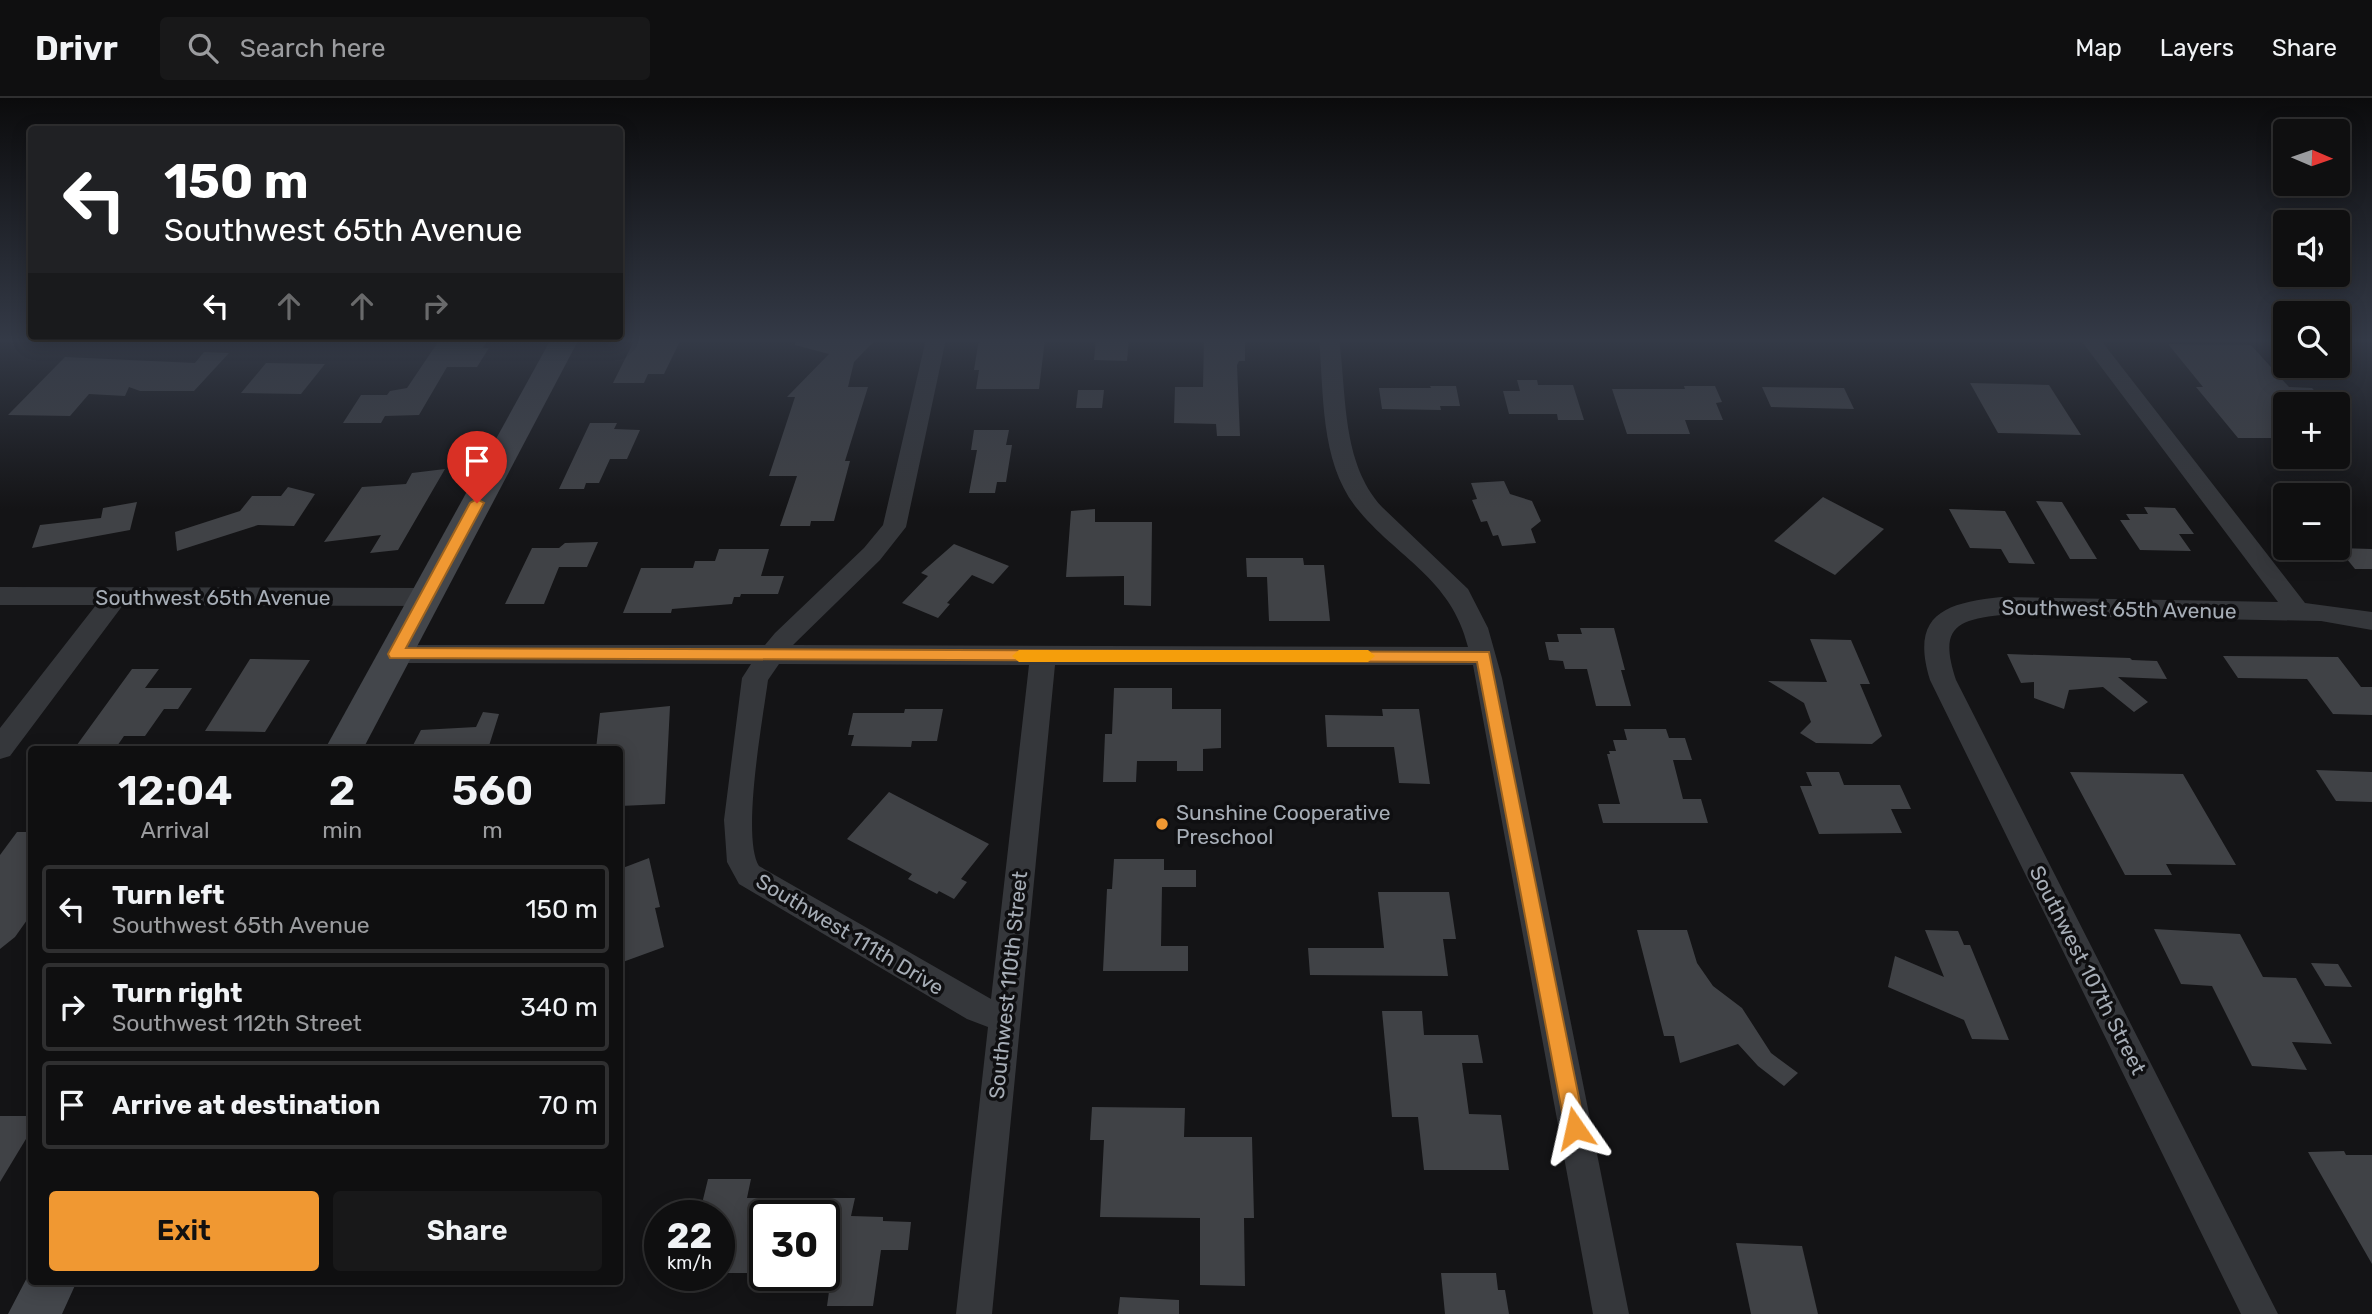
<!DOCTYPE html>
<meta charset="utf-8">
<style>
:root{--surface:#0f0f10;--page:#181819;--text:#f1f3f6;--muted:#9b9c9f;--line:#2f2f30;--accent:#f09832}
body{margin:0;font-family:Rubik,sans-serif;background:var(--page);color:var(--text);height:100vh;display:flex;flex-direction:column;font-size:26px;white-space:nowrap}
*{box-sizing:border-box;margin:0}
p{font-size:23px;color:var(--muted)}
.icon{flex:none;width:38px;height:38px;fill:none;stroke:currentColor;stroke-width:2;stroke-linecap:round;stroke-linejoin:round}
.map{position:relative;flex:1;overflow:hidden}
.side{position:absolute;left:28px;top:648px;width:595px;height:539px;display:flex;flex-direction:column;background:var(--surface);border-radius:7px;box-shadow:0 4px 18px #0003,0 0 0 2px var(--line)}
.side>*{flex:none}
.hud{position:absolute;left:28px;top:28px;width:595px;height:214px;border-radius:7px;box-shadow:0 4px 18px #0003,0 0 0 2px var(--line);background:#202124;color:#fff;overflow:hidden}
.needle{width:46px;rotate:92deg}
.tools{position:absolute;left:2273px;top:21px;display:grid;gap:14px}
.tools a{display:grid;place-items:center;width:77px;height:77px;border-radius:7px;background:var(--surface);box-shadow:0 4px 18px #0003,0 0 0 2px var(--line);font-size:35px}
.speed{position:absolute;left:644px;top:1102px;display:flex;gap:14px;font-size:35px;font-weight:700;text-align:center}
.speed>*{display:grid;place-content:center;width:91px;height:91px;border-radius:50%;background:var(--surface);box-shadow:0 4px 18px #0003,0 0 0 2px var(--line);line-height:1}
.speed small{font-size:18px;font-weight:400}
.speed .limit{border:4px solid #111;border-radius:10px;background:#fff;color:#111}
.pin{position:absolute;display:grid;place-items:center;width:60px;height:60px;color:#fff;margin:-72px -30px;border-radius:50% 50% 50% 0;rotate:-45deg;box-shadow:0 0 7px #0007}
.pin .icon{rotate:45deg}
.me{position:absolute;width:77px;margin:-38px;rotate:349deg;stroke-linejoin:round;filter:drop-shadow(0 0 5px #0008)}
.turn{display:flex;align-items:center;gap:24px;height:147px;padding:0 21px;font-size:32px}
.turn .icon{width:91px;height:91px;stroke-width:2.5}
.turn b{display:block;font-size:49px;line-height:60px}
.lanes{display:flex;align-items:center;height:66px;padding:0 21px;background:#0003;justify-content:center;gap:35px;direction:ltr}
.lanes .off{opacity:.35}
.eta{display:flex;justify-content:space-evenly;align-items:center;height:119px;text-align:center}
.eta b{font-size:42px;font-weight:600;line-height:49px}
.button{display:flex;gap:14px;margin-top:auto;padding:14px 21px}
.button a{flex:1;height:80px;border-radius:7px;background:var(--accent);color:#111;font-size:28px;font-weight:600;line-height:80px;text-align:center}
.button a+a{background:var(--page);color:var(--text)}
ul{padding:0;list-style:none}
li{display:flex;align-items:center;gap:21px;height:88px;margin:0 14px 10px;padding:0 7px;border:4px solid var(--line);border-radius:7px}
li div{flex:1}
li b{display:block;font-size:26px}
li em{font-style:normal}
header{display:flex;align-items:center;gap:42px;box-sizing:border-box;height:98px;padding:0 35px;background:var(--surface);border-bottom:2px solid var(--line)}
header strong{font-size:33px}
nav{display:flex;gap:38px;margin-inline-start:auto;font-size:24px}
.search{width:490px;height:63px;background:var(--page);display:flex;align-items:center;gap:18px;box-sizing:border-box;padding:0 24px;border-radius:7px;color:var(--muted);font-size:26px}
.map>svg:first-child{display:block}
.building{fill:#404246}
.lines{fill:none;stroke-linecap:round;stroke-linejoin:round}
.street{fill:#35373b;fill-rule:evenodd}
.secondary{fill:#43464b;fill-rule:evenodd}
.route{fill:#f09832;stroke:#9c6320;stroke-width:2}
.slow{fill:#f59e0b}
.poi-dot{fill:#f09832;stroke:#0f0f11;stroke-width:2.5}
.labels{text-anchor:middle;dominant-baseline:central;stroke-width:7;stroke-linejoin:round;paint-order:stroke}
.street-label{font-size:21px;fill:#a6adb6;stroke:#0f0f11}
.poi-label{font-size:21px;fill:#a6adb6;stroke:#0f0f11;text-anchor:start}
</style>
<header>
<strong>Drivr</strong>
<div class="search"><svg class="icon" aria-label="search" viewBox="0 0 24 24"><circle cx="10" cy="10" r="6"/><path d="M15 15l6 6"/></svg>Search here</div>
<nav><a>Map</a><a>Layers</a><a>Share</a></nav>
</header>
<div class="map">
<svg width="2372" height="1216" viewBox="0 0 2372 1216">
<rect width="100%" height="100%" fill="#141416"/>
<!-- building -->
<g class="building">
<path d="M440,241h48l-5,9h6l-12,19h-30l-28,48 -34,1 -4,7h-38l18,-28h26l3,-4 17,-3z"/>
<path d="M635,241h46l-17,35h-16l-4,9h-31z"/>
<path d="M795,241h81l-22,23 -6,25h20l-23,74h5l-16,60h-23l-1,5h-30l17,-50h-28l26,-79h-8l42,-43 -34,-9z"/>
<path d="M979,241h66l-6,50h-63l3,-19h-5z"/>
<path d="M1096,241h33l-2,22 -33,-1z"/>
<path d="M1204,241h41v22h-6l-2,4 3,71h-23l-1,-12 -42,-1 1,-36h28z"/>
<path d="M2168,246l83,1 38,42 23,1 15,16h-41v34h-48l-42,-51h7z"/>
<path d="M204,254l25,1 -35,38h-54l-11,-4 -4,9 -36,-2 -19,22 -62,-1 57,-58 130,6z"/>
<path d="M266,265l59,1 -24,30 -60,-1z"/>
<path d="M1517,282h20l1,5h35l11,35h-26l-1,-6h-48l-6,-23h17z"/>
<path d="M1970,285l79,2 32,50 -83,-2z"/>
<path d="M1430,288h26l4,20h-20l1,4 -59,-1 -3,-21h52z"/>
<path d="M1684,288h31l7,16 -6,1 7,17h-38l5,14h-63l-15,-45h73z"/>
<path d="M1762,289l82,1 10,21 -83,-2z"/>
<path d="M1078,292h26l-2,18h-26z"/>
<path d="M590,325h27l-3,6 26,1 -13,29h-17l-11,24h-13l-2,6h-25z"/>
<path d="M974,332h35l-3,15h6l-6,37h-9l-2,11h-26l8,-43h-6z"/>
<path d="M445,371l-47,81 -28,3 11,-18 -57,7 38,-55 44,-3 6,-11z"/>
<path d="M1504,383l6,13 22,7 9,20 -10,8 5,14 -34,3 -4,-11 -5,1 -6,-15 -6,1 -9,-22 5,-1 -6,-16z"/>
<path d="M288,389l27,7 -21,32 -36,-1 -81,26 -2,-19 65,-21 12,-15h29z"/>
<path d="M1823,399l61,32 -49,46 -61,-34z"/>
<path d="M2036,403l26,1 35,57h-27z"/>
<path d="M137,404l-7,28 -98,18 8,-23 61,-7 2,-10z"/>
<path d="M2144,409l31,1 19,26h-15l12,17 -51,-1 -20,-30h10l-4,-6h22z"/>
<path d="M1095,411v13h57l-1,84 -27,-1v-29l-58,1 5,-66z"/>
<path d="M1949,411l56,2 30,53 -26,-1 -8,-14 -31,-1z"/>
<path d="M598,444l-11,25h-28l-15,37h-39l27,-56h27l6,-5z"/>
<path d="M954,446l55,22 -16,18 -21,-9 -25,28 3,1 -12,14 -36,-15 26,-27 -7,-3z"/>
<path d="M2338,450l34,1v20h-17z"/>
<path d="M719,451h50l-8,27h23l-6,18h-37l-1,3h-6l-2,7 -60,5 -1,4h-48l18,-45h52l2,-7h20z"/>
<path d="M1246,460h57l1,7h20l6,56h-61l-2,-44h-20z"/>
<path d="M1580,530h34l11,42h-4l10,36h-35l-9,-37h-22l-2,-8 -14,-1 -4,-18h14l-2,-8h25z"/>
<path d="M1810,541l41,1 19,44h-10l22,52 -10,8 -56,-1 -16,-10 11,-11 -7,-19 -36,-22 59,1z"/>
<path d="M2007,556l123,4 2,2 25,1 10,18 -49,-2 30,25 -14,10 -31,-25 -34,3 -5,19 -30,-11v-16l-13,1z"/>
<path d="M2223,558l115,1 23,30h11v28l-39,-1 -26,-35 -69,-1z"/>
<path d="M250,561l60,1 -45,72 -60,-1z"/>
<path d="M132,571h27l-14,19h47l-14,21h-14l-19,27h-21l-9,13h-41z"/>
<path d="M1114,590h58v21h49v39l-18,1v22h-26v-10h-40l-1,21h-33l2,-48h7z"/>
<path d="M670,608l-5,98 -45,2v-57h-24l4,-36z"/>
<path d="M905,611h38l-6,32h-25l-1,6 -60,-1 3,-11h-6l5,-22h51z"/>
<path d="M1382,611h37l11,75 -31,-1 -5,-36h-67l-2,-32 58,1z"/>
<path d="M483,614l16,2 -11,35h-77l10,-19 55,-3z"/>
<path d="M1624,631h42l3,9h16l7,22h-19l10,39h18l7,24h-105l-5,-19h22l-13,-50h3l-1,-3h7l-3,-11h14z"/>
<path d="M2316,672l56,2v30l-36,-1z"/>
<path d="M1806,674h33l5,13h56l11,24h-20l11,24 -83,1 -19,-48h12z"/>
<path d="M2070,674l113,2 53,91 -70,-1 6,11h-47z"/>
<path d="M889,694l100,52 -28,35 6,3 -13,17 -15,-8 -2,3 -29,-15 4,-5 -65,-35z"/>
<path d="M17,734h15v81l-17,24 -15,12v-94z"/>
<path d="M649,760l11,49 -5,1 9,39 -44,16v-94z"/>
<path d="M1114,761h50v11h32v17h-34l-1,59h27v25h-85l4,-82h5z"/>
<path d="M1378,794h71l7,47h-13l5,37 -138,-1 -2,-27h76z"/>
<path d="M2154,831l86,5 23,43 33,1 36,66 -40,-2 15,28 -55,-4 -40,-80 -31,-2z"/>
<path d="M1637,832h50l10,33 16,23 29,22 29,45 27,20 -14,13 -26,-20 -20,-22 -58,19 -6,-27h-10z"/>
<path d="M1925,832l33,1 6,14h6l39,95 -37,-1 -8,-19 -76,-33 7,-31 49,21z"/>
<path d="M2311,865l27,1 14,23 -27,-1z"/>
<path d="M1382,913h40l2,24h54l5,28h-21l7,51 32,1 8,55h-85l-6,-53h-26z"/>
<path d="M1092,1009l93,1 -1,29h68l2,81h-10l1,68 -45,-1v-67l-100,-1 4,-77h-14z"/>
<path d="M0,1018h32v13l-32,53z"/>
<path d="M2344,1053l2,4h26v109l-64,-112z"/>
<path d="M708,1081h43l-4,19h108l-4,18 32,1v4l28,1 -3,28h-27l-8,56h-46l5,-36h-8v-54h-59v57h-46v-57h-20z"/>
<path d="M1736,1145l66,3 16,68h-67z"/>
<path d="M1441,1175h55l2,17h7l4,24h-64z"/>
<path d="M1120,1199l59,3v14h-61z"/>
</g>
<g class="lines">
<!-- street -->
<g class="street">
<path d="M926,241h20l-40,188 -26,33 -87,85 675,2c-17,-70 -73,-90 -113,-141 -35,-46 -31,-112 -36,-167h20c8,56 2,123 43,168l86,82 20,39 14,50 127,636h-36l-120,-649h-418l-63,649h-36l32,-287 -21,-8 -228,-135 -12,-22 -3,-42 18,-142 9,-14 -355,-1 -9,-2 -4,-7 4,-7 9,-2h369l10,-12 89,-85 19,-23zM779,566l250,1 -38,334 -232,-133c-18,-29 4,-148 9,-186z"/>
<path d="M2080,241h20l205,264 67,9v18l-51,-9 -320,-6c-49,5 -61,16 -45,65l322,634h-37l-311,-634c-20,-65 14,-77 71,-83l277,5z"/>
<path d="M0,489l426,1 9,3 3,6 -3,6 -9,3 -303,-1 -113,151 -10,3v-31l96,-123h-96z"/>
</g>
<!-- secondary -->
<g class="secondary">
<path d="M551,241h28l-216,410h-38z"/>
<path d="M32,1170v13h45l-15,33h-54z"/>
</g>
</g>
<!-- sky -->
<linearGradient id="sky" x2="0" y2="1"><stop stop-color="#0b0b0c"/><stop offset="0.59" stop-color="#343a47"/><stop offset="1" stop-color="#343a47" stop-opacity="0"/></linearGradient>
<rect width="2372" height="411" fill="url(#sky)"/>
<!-- route -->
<path class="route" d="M477,401l7,4 -78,145 1083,4 96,476 -3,7 -7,3 -7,-3 -3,-7 -88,-466 -1087,-4 -2,-4 82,-151z"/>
<!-- slow -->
<path class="slow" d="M1019,552h349l7,6 -7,6h-349l-7,-6z"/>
<!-- markers -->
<circle class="poi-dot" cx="1162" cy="726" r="7"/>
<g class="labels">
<!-- street labels -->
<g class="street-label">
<text x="213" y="499">Southwest 65th Avenue</text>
<text transform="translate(2119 511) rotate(1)">Southwest 65th Avenue</text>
<text transform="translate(850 836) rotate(31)">Southwest 111th Drive</text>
<text transform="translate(2088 872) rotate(63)">Southwest 107th Street</text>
<text transform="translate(1008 887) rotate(-84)">Southwest 110th Street</text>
</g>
<!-- poi labels -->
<g class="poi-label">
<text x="1176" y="714">Sunshine Cooperative<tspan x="1176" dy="24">Preschool</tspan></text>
</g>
</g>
</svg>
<div class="tools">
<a><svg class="needle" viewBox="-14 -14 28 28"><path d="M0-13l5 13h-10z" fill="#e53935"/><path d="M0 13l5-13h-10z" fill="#9b9c9f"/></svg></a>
<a><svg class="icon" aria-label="sound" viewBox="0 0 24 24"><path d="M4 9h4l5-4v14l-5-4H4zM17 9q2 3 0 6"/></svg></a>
<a><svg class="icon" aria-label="search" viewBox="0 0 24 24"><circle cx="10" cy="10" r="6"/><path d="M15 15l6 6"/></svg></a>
<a>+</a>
<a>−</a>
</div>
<div class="speed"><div>22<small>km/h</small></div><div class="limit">30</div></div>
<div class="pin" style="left:477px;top:405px;background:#d93025"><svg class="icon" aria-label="arrive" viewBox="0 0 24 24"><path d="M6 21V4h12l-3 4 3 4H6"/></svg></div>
<svg class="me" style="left:1575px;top:1030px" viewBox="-20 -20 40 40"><path d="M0-17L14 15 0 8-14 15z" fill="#f09832" stroke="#fff" stroke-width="4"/></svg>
<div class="hud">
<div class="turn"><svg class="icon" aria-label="left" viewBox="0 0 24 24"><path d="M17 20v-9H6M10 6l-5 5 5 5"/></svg><div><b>150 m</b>Southwest 65th Avenue</div></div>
<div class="lanes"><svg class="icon" aria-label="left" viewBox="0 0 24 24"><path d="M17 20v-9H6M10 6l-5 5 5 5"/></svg><svg class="icon off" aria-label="ahead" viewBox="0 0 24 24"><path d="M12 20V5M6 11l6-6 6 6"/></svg><svg class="icon off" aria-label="ahead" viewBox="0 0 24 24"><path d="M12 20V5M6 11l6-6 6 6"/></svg><svg class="icon off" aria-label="right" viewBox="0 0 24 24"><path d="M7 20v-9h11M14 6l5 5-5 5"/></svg></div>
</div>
<section class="side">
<div class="eta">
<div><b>12:04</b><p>Arrival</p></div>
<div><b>2</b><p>min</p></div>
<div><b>560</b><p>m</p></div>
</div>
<ul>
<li><svg class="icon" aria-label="left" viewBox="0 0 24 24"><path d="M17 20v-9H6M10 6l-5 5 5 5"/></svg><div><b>Turn left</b><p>Southwest 65th Avenue</p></div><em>150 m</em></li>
<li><svg class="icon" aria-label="right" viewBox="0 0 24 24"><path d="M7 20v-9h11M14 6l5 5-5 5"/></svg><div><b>Turn right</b><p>Southwest 112th Street</p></div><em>340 m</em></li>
<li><svg class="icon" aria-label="arrive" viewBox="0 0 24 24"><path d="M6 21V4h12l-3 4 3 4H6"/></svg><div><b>Arrive at destination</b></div><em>70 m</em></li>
</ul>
<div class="button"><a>Exit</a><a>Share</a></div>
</section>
</div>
